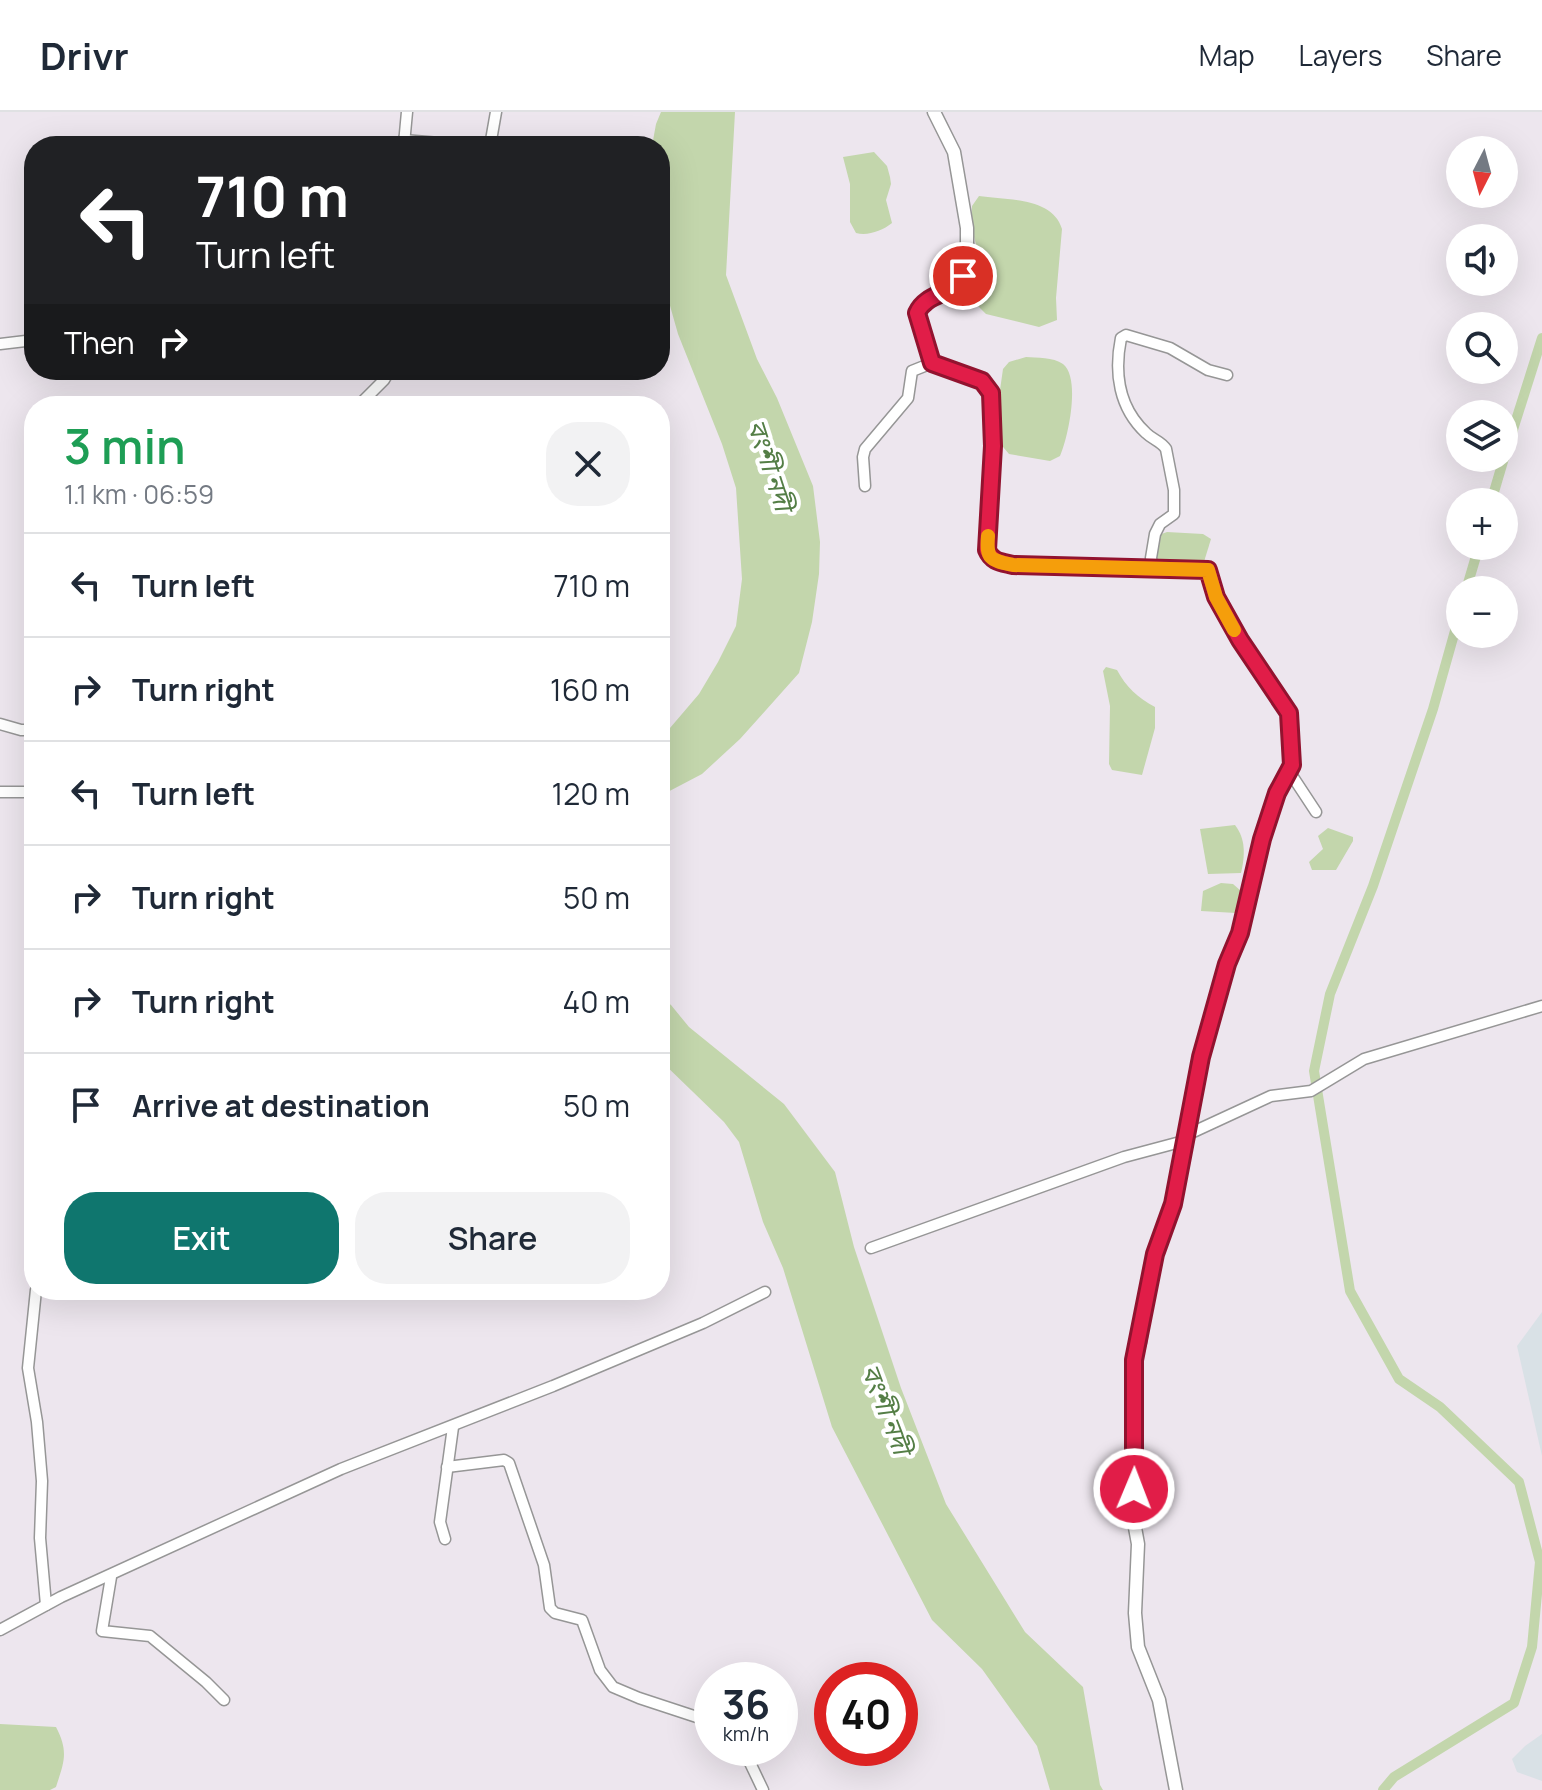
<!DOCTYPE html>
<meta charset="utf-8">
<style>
:root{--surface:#fff;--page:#f2f2f3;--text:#1f2937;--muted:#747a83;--line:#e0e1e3;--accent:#0f766e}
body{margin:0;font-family:Manrope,"Noto Sans Bengali",sans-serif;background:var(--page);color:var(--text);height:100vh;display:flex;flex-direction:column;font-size:30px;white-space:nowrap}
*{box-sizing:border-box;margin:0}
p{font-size:26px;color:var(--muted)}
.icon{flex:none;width:44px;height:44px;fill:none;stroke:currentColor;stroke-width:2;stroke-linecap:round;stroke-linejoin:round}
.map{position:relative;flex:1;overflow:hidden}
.side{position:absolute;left:24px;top:284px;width:646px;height:904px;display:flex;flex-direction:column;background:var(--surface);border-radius:32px;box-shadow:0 8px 32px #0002}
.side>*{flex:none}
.hud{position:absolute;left:24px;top:24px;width:646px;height:244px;border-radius:32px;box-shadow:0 8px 32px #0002;background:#202124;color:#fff;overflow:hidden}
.needle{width:52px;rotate:186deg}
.controls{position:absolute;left:1446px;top:24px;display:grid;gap:16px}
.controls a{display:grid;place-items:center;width:72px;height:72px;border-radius:50%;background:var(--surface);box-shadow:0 8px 32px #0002;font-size:40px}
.speed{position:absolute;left:694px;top:1550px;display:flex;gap:16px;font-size:40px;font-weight:700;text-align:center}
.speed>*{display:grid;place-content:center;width:104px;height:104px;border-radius:50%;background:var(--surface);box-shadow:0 8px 32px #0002;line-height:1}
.speed small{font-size:20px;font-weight:400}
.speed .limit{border:12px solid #d22;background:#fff;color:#111}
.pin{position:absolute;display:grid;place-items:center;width:68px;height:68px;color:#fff;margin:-34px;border:4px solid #fff;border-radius:50%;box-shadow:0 2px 8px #0007}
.me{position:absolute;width:88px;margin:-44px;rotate:1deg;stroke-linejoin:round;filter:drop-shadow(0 0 6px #0008)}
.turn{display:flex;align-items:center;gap:28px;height:168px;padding:0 40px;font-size:36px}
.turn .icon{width:104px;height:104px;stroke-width:2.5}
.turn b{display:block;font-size:56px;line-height:68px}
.then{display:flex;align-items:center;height:76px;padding:0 40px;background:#0003;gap:16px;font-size:30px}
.round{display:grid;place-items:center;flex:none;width:84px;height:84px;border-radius:32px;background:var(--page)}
.overview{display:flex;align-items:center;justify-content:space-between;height:136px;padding:0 40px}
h1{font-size:48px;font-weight:600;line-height:60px;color:#1e9e55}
.button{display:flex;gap:16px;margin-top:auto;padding:16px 40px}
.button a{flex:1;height:92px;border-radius:32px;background:var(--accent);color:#fff;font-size:32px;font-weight:600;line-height:92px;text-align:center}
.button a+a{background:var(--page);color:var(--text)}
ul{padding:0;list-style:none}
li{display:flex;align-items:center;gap:24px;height:104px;padding:0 40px;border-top:2px solid var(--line)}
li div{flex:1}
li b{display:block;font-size:30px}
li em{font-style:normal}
header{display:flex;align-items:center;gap:48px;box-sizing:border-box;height:112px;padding:0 40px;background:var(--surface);border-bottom:2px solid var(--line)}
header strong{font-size:38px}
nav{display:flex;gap:44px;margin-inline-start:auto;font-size:28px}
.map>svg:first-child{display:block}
.industrial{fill:#d9e1e6}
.water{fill:#c3d6ac}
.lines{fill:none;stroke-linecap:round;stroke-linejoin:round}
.canal{stroke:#c3d6ac;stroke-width:10}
.minor-casing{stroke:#969696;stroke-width:13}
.tertiary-casing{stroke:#969696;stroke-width:15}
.minor{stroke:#fff;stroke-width:10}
.tertiary{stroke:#fff;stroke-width:12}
.route-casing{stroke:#92132f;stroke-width:20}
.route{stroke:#e11d48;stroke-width:14}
.slow{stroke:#f59e0b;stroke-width:14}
.labels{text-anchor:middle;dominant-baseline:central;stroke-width:8;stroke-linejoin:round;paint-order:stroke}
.water-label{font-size:26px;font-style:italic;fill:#547e46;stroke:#fff}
</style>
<header>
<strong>Drivr</strong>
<nav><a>Map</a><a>Layers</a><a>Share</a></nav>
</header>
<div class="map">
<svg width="1542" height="1678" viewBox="0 0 1542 1678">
<rect width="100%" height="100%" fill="#ede6ee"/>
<!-- industrial -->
<g class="industrial">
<path d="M1542,1200v144l-25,-110z"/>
<path d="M1542,1622v47l-25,-9 -5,-13 13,-13z"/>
</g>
<!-- water -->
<g class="water">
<path d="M661,0h74l-9,163 31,84 20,39 36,88 7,56 -1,32 -7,48 -13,51 -59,66 -38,35 -42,22v-61l10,-7 29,-34 19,-32 18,-36 6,-47 -6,-91 -14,-44 -44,-110 -15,-53 -3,-27v-108h-8l4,-22z"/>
<path d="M874,40l13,14 3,11 1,7 -5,16 6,23c-10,8 -24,13 -36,10l-6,-11v-38l-7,-27z"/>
<path d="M979,84c27,4 74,1 83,33l-6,69 1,22 -18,7 -53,-13 -7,-7 -7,-23 8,-24 -9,-35 1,-19z"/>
<path d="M1026,245c11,1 27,0 37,7 18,14 5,74 -3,92l-10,5 -41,-7 -11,-13v-37l5,-35 6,-7z"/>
<path d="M1167,420l36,2 8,5 -8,26 -43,-1 -4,-8 3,-21z"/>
<path d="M1106,555l11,3c9,17 21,28 38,37v21l-13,47 -30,-5 -3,-6 1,-58 -7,-35z"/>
<path d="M1235,713c11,14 10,31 6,48l-33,1 -8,-45z"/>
<path d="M1328,716l25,9v4l-17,29h-24l-3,-8 14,-13 -5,-13z"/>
<path d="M1221,771l12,1 8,7v16l-5,6 -35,-2 2,-20z"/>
<path d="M660,885l11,8 18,22 95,77 51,68 19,75 47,141 45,116 79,128 58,55 17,98 3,5h-53l-13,-44 -55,-77 -50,-49 -100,-193 -49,-159 -20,-46 -24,-80 -15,-20 -64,-62z"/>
<path d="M0,1612l56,3c13,25 8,35 0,60l-6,3h-50z"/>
</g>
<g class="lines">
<!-- canal -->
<g class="canal">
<path d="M1504,346l38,-120"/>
<path d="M1491,390l13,-44"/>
<path d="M1466,478l13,-44"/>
<path d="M1383,1678l11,-13 120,-74 18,-56 8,-85 -21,-80 -79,-75 -41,-28 -49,-88 -36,-220 16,-77 43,-108 60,-177 27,-96"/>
</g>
<!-- minor casing -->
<g class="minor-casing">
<g id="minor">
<path d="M403,28l61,5"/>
<path d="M404,32l3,-32"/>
<path d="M490,34l6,-34"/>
<path d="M0,232l34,-4"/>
<path d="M358,294l26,-26 6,-10"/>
<path d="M865,374l-2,-29 2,-8 43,-51 4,-27 20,-8"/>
<path d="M1153,456l-2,-10 4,-24 5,-10 14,-10v-24l-8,-41c-5,-8 -13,-9 -20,-16 -27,-25 -32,-60 -25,-95l5,-3 44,13 38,22 19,5"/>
<path d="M0,612l21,6h13"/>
<path d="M1289,659l27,41"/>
<path d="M0,680h34"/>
<path d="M871,1136l253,-91 60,-16 7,-8 80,-37 40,-5 53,-32 178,-53"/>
<path d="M36,1178l-8,78 9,54 5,59 -2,57 6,67"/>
<path d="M447,1355l57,-7 5,3 35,102 6,43 5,5 27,7 18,50 13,17 26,11 73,24"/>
<path d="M445,1427l-5,-17 13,-95"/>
<path d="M111,1465l-9,54 48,5 56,46 18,18"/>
<path d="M0,1518l61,-33 280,-128 212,-83 150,-63 62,-31"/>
<path d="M743,1636l20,42"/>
</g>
</g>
<!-- tertiary casing -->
<g class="tertiary-casing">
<path id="tertiary" d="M934,0l20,40 13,76v30l-7,24c-15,11 -35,12 -43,31l15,50 50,18 9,12 2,53 -6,104 2,7 24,8 195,5 8,27 24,43 49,73 3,52 -15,28 -22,69 -15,71 -13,31 -26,93 -28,147 -18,50 -8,38 -7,50 -6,18 1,106 -3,45 6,33 -3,69 3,34 21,53 17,90"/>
</g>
<!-- minor -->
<use href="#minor" class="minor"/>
<!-- tertiary -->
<use href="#tertiary" class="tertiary"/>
</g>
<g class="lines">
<!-- route casing -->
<g class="route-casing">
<path id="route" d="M963,164c-8,19 -37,16 -46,37l15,50 50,18 9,12 2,53 -6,104c5,12 14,12 26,15l195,5 8,27 24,43 49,73 3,52 -15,28 -15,46 -22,94 -13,31 -26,93 -28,147 -18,50 -21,106v129"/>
</g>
<!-- route -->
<use href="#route" class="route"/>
<!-- slow -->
<path class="slow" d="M988,424c-2,24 3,24 25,29l195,5 8,27 18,33"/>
</g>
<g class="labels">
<!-- water labels -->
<g class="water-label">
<text transform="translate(771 353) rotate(72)">বংশী নদী</text>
<text transform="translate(887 1297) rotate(69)">বংশী নদী</text>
</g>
</g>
</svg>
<div class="controls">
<a><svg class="needle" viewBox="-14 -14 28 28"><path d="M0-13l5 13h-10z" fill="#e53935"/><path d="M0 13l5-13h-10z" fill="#747a83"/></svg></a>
<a><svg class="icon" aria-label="sound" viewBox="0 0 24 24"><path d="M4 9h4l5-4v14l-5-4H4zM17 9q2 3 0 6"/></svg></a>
<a><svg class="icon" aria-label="search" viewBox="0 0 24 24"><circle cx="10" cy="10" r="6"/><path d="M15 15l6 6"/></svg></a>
<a><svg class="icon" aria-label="layers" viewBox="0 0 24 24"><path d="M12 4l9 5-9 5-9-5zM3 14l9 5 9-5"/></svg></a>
<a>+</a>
<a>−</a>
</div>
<div class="speed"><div>36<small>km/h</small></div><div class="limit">40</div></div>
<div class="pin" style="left:963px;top:164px;background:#d93025"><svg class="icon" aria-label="arrive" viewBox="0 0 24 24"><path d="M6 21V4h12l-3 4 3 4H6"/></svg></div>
<svg class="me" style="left:1134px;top:1377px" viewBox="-20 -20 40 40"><circle r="17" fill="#e11d48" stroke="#fff" stroke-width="3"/><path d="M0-11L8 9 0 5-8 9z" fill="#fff"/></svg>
<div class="hud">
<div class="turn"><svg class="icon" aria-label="left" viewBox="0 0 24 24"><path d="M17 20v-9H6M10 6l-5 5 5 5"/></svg><div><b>710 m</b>Turn left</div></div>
<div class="then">Then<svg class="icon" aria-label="right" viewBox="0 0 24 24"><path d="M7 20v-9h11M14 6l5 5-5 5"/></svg></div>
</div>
<section class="side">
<div class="overview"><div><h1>3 min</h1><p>1.1 km · 06:59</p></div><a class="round"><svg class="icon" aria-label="close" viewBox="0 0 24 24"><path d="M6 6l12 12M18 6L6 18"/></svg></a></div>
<ul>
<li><svg class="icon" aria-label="left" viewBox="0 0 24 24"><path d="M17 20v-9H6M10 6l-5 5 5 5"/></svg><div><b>Turn left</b></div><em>710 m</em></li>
<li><svg class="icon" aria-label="right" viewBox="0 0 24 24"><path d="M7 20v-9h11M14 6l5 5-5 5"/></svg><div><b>Turn right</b></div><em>160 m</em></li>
<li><svg class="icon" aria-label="left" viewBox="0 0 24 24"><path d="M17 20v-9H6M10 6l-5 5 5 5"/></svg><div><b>Turn left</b></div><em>120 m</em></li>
<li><svg class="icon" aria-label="right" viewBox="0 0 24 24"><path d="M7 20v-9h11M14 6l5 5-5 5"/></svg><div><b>Turn right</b></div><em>50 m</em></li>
<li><svg class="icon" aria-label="right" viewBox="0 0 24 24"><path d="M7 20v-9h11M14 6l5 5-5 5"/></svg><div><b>Turn right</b></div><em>40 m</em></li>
<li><svg class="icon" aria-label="arrive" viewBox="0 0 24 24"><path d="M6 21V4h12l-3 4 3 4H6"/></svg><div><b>Arrive at destination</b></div><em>50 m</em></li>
</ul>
<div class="button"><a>Exit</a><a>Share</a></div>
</section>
</div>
